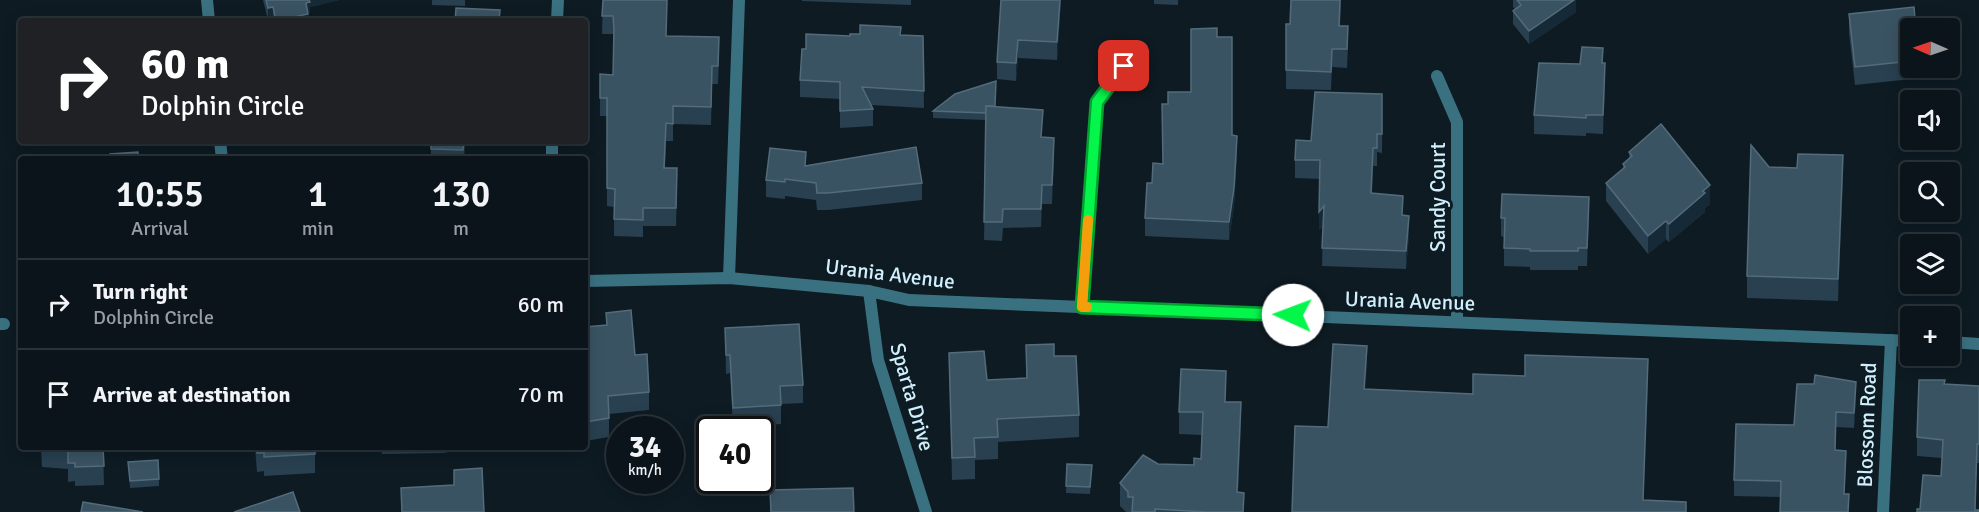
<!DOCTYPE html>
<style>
:root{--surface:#0a141a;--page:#182127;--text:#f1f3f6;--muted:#999ea2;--line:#2a3339}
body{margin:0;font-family:Signika,sans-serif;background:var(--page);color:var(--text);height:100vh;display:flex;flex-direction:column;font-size:22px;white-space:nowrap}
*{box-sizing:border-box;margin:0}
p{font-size:20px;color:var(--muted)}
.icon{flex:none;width:33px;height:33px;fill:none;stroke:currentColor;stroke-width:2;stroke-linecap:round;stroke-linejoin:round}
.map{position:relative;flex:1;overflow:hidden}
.side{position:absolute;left:18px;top:156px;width:570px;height:294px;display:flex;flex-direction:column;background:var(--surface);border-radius:6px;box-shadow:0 3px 15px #0003,0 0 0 2px var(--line)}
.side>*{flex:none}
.hud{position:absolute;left:18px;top:18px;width:570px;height:126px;border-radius:6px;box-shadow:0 3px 15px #0003,0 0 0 2px var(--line);background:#202124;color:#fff;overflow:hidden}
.needle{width:39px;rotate:272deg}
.tools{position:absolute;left:1900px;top:18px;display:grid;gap:12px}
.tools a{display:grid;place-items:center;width:60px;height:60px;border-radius:6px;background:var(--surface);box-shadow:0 3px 15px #0003,0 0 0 2px var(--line);font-size:30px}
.speed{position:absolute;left:606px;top:416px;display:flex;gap:12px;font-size:30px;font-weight:700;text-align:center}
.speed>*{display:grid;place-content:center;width:78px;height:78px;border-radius:50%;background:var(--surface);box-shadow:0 3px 15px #0003,0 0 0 2px var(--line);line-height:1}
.speed small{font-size:15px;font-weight:400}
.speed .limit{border:3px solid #111;border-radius:9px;background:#fff;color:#111}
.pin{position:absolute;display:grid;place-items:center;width:51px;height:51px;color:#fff;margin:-26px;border-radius:12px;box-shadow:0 3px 9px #0006}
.me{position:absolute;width:66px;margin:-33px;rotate:272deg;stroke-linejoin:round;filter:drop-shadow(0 0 4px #0008)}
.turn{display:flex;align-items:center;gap:21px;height:126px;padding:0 24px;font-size:27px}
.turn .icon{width:78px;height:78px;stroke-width:2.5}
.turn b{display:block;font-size:42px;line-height:51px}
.eta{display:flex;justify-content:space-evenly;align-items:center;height:102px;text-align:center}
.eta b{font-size:36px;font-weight:600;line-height:42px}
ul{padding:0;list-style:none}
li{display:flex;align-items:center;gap:18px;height:90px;padding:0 24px;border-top:2px solid var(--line)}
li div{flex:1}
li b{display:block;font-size:22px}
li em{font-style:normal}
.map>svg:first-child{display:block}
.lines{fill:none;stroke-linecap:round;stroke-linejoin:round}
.minor{stroke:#3a7181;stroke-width:12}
.tertiary{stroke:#3a7181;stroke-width:12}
.wall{fill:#284050}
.shaded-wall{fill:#162936}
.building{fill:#3a5363;stroke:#526c7b;stroke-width:1.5}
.route-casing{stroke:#03a031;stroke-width:15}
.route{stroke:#05f64b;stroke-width:10}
.slow{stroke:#f59e0b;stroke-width:10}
.labels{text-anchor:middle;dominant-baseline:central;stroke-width:6;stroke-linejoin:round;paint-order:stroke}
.street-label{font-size:21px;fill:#d1f0fe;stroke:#0e1b23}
</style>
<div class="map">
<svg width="1979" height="512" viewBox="0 0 1979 512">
<rect width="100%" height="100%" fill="#0e1b23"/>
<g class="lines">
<!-- minor -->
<g class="minor">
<path d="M207,0l2,21"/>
<path d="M557,21l1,-21"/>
<path d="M1437,76l20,46v200"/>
<path d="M220,141l2,18"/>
<path d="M552,159v-18"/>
<path d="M729,278l10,-278"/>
<path d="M585,281l144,-3 140,13"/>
<path d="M1082,307l15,-205 27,-35"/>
<path d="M0,324h4"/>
<path d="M1883,512l8,-172"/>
</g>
<!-- tertiary -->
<g class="tertiary">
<path d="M1950,342l29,2"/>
<path d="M926,512l-48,-152 -9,-69 40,9 1002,41"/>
</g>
</g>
<!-- wall -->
<g class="wall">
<path d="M263,0h76l-29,7 -2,14h-35v-2l-5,1z"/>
<path d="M432,0h33v6l-33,-1z"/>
<path d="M603,0l63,36 53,19 -1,29h-6l-1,41 -38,-1v17h-7l-1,27 12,18 -1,40h-33v11l-29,-1v-29l-7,-1v-90h-7v-42l13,1 1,-33 -1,-8h-11z"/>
<path d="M802,0h109v5l-109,-4z"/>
<path d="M1001,0h60l-4,60 -39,-2 -2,23 -19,-2v-17z"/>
<path d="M1154,0h24v5l-24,-1z"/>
<path d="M1291,0h50l-1,26 8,19 -1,23 -15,-1 -1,23 -45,-1v-65h4z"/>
<path d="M1513,0h63v12l-47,32 -16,-20v-13l2,-1 -2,-3z"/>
<path d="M1849,14l62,14v40h29v8l-85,9 -6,-52z"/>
<path d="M901,35l22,1 1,72 -52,-3 1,4v17l-33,2v-29l-40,-2v-17l50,-44z"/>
<path d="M1217,37l15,98 5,18 -3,53 -5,34 -84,-4v-18l7,-35 11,-19 5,-60 23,-12z"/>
<path d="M1603,63l2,18 -2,53 -17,-1v3l-52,-2v-19l46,-51z"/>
<path d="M1382,94v59l-5,-1v14h-4l-1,27 31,22 6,19 -3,35 -84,-3 1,-40 -4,4 1,-51 -25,-1v-18z"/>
<path d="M995,107l47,30 12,19 -2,48h-10l-1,23 -38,1 -1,13 -18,-1 2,-120 -53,-2v-7z"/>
<path d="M431,141h34l-1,18h-33z"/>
<path d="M1629,152l81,52 -5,4v4l-36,30 -3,-3 -18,15 -42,-53v-18l17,-14v-5l6,-5z"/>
<path d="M806,166l116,17v17l-94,10h-11l-1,-10 -31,-4v3l-19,-2v-17z"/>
<path d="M1769,167l74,10 -5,124 -91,-3v-22z"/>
<path d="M1589,216l-2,50h-9v4h-48v-3l-26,-1v-29l-3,-1v-18z"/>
<path d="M606,313l29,42 14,37v18l-40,4v23l-24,4v-114l21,-2z"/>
<path d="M725,328l78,57v18l-22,1v20l-48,3 -3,-54 -4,1z"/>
<path d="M1026,345l28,11 25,59v22l-81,5v17l-23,1v19l-23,1 -3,-127 38,27 39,-2z"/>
<path d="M1944,384l35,2v77h-2l-57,46 21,-33 1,-18 -25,-2v-19z"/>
<path d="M1856,397l-2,31 -18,-1 -1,23 11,16 -66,31 -46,-1v-16l60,-55z"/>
<path d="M1226,402l15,23 -3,67 6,20h-118l-6,-6v-23l38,-19 36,1 7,-6 1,-24 -23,-1v-22z"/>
<path d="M41,447h62l1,38 -29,1v-5l-7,1v-13l-26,-2z"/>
<path d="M255,447h60v26l-51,3v-5l-7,1z"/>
<path d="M381,447h80v3l-18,3 -61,1z"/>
<path d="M128,462l31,17v7l-29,2z"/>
<path d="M1067,464l25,1 -2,29 -24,-1z"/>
</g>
<!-- shaded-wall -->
<g class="shaded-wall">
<path d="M308,0h31l-29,7 -2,14h-30l28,-18z"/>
<path d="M1060,0h1l-4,60v-18z"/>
<path d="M1574,0h2v12l-47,32v-13z"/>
<path d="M273,7v12l-5,1v-12z"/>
<path d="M1018,40v18l-2,23v-18z"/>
<path d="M1605,63v18l-2,53v-19z"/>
<path d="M1237,136l-3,70 -5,34v-18z"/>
<path d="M1054,138v18l-2,48v-19z"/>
<path d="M1843,155v22l-5,124v-22z"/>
<path d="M1042,185v19l-1,23v-18z"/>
<path d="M1710,185v19l-5,4v4l-36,30v-18z"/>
<path d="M1589,197v19l-2,50v-18z"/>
<path d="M1324,206v18l-5,6v-18z"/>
<path d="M1409,216v18l-3,35v-18z"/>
<path d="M1666,221v18l-18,15v-18z"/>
<path d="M1367,346v23l-3,42v-22z"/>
<path d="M1648,359v23l-5,130z"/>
<path d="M1856,382v15l-2,31v-15z"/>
<path d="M1241,402v23l-4,87v-20z"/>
<path d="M1846,451v15l-2,43v-15z"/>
</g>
<!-- building -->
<g class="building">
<path d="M266,0h43l1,2 -4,1 2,11 -32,7 -3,-14 -5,1z"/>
<path d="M603,0h64l-1,36 53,1 -1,29h-6l-1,41 -38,-1v18l-7,-1 -2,45h13l-1,40h-33v12l-29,-1 1,-30 -8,-1v-90h-7v-24l13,1 1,-46 -1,-13h-11z"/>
<path d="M1001,0h59l-3,42 -39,-2 -2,23 -19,-1z"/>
<path d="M1291,0h49l-1,26h9l-1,23h-15l-1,23 -45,-2v-46h4z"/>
<path d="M1517,0h57l-45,31 -16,-20 8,-6z"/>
<path d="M1914,7l1,12 21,-2 2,11h-27v33l-56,6 -6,-53z"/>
<path d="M456,8l44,2 -1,11h-44z"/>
<path d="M860,25l41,2 -1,8 23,1 1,55 -62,-4 11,22 -33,2v-29l-40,-2 2,-31h4v-15l44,2v-2h10z"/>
<path d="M1217,28v9h15v98l5,1 -3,52 -5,34 -84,-4 2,-35h5l1,-20 10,1 -1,-60h6v-12h23v-63z"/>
<path d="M1582,47l21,1 -1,15h3l-2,52h-17v3l-52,-3 5,-52 41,1z"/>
<path d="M996,81l-1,25h-9v7l-53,-2 22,-17z"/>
<path d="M1315,92l67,2v40h-5v14h-4l-2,45 32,3 -1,19 7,1 -3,35 -84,-3 2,-42 -5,6 1,-52h-25l1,-20 15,1z"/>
<path d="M986,106l57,4 -2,27 13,1 -2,47h-10l-1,24h-38l-1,13h-18z"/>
<path d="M1661,124l49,61 -7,6 2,2 -36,31 -3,-3 -18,15 -42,-53 19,-16 -2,-3 9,-8 -3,-4z"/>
<path d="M431,141h33l-1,9 -32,-1z"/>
<path d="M1751,145l18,22 28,1 1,-14 45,1 -5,124 -91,-3z"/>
<path d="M916,147l6,36 -94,10h-11l-1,-10 -31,-4v3l-19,-2 4,-32 36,4 -1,14z"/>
<path d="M138,152v7h-28v-5z"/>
<path d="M1502,194l87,3 -2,51h-9v3h-48v-2l-26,-1 1,-30h-4z"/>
<path d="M631,310l4,45 12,-1 2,38 -41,4 1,22 -24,4v-95l22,-2 -1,-12z"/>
<path d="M799,324l4,61 -23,1 1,19 -48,3 -3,-53h-4l-1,-27z"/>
<path d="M1054,344v12h22l3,59 -82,4 1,18 -24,1 1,19 -23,1 -3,-105 35,-2 3,29 40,-2 -1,-33z"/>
<path d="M1333,344l34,2 -3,43 109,5v-20l52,2v-21l123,4 -5,141 43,2v10h-394l3,-86 33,1z"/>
<path d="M1181,369l45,2 -1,31h16l-4,90 7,1 -1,19h-37l-51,-3v3h-23l1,-15h-5v-5l-8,-9 23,-28 15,9 36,1v-7l7,1 2,-47h-24z"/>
<path d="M1815,375l41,7 -2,31 -18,-1 -1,38 11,1 -2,43h5l-1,18h-68l1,-31 -47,-1 2,-56 58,1 3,-41h17z"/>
<path d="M1919,380h26l-1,4 35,2v58h-2l-2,66h4v2h-62v-3h3l3,-34 18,1 2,-36 -26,-3z"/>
<path d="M42,447h61l1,19 -29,1v-4h-7v-13l-26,-2z"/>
<path d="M256,447h59v7l-51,3v-4h-7z"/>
<path d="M158,460l1,19 -29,2 -2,-19z"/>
<path d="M1067,464l25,1 -2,22 -24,-1z"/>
<path d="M482,468l2,44h-82l-1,-24 53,-3v-15z"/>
<path d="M853,488l1,24h-83l-1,-22z"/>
<path d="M293,492l7,20h-66z"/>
<path d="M83,502l60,10h-62z"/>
</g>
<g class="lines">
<!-- route casing -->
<g class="route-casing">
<path id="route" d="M1124,66l-27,36 -15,205 211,8"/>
</g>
<!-- route -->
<use href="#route" class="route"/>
<!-- slow -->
<path class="slow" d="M1087,307h-5l6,-87"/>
</g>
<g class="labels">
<!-- street labels -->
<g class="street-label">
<text transform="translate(1438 197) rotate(-90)">Sandy Court</text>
<text transform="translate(890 274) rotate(7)">Urania Avenue</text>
<text transform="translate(1410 301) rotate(2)">Urania Avenue</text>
<text transform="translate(912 397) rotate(74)">Sparta Drive</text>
<text transform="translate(1867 425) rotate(-88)">Blossom Road</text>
</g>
</g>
</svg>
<div class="tools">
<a><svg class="needle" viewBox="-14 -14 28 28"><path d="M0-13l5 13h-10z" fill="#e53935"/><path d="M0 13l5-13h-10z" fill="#999ea2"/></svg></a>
<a><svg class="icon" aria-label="sound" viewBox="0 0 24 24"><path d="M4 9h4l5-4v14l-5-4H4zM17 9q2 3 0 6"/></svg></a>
<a><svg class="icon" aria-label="search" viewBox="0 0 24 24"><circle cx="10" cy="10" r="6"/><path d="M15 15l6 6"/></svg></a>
<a><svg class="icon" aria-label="layers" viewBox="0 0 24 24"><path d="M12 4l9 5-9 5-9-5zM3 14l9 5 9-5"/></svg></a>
<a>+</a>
</div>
<div class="speed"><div>34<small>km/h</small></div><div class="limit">40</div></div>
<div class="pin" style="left:1124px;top:66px;background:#d93025"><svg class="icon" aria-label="arrive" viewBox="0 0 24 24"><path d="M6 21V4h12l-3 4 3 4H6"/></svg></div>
<svg class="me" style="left:1293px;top:315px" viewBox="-20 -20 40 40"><circle r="19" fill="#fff"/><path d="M0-13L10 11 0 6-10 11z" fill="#05f64b"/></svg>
<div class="hud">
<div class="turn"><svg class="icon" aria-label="right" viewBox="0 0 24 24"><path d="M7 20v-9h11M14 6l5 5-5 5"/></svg><div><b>60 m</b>Dolphin Circle</div></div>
</div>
<section class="side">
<div class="eta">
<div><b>10:55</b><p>Arrival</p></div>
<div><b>1</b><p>min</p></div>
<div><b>130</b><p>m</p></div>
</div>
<ul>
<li><svg class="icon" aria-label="right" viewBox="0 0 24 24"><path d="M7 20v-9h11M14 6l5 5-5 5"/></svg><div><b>Turn right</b><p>Dolphin Circle</p></div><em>60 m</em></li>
<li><svg class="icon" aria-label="arrive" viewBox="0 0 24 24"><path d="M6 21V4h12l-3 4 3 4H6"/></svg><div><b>Arrive at destination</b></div><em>70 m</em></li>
</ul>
</section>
</div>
